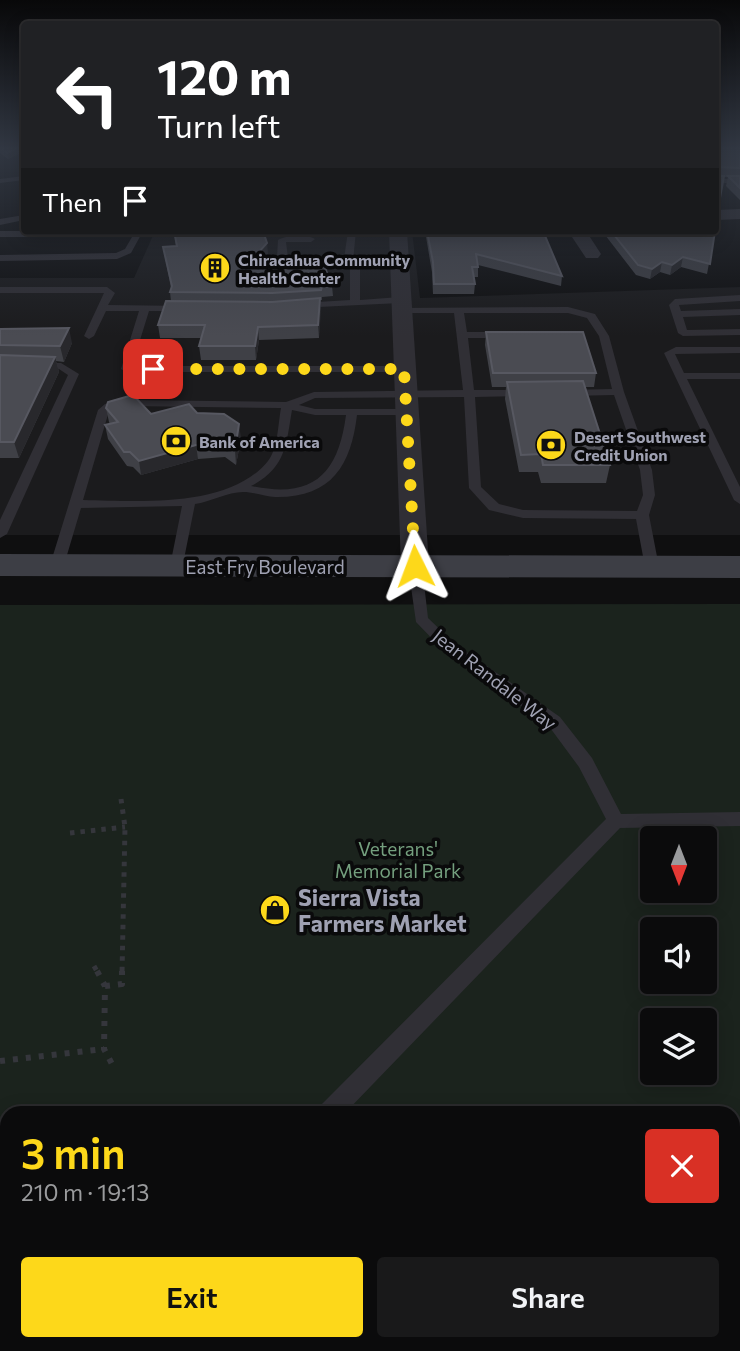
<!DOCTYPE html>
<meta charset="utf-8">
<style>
:root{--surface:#0b0b0c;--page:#19191a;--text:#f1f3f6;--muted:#9a9b9d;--line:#2b2b2d;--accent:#fdd81a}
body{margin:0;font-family:Commissioner,sans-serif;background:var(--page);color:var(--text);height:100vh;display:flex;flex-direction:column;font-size:26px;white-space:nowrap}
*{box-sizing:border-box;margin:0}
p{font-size:23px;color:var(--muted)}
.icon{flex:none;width:38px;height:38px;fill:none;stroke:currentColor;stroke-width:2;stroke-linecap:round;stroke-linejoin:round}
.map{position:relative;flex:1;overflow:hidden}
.details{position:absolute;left:0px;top:1106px;width:740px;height:245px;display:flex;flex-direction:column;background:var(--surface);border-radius:21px 21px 0 0;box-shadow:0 4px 18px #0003,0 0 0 2px var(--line)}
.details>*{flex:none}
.top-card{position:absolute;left:21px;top:21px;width:698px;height:214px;border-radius:7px;box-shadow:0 4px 18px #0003,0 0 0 2px var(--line);background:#202124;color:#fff;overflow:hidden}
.needle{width:46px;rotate:180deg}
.tools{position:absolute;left:640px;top:826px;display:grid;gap:14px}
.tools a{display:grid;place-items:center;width:77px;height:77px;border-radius:7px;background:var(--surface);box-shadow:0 4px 18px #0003,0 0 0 2px var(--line);font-size:35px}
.pin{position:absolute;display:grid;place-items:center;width:60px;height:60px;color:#fff;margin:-30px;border-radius:14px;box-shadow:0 4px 10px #0006}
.me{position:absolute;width:77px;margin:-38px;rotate:357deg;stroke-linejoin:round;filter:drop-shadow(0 0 5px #0008)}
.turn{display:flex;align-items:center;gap:24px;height:147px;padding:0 21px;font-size:32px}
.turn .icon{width:91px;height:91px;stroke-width:2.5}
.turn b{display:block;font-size:49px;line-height:60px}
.then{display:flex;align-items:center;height:66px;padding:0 21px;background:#0003;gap:14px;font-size:26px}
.round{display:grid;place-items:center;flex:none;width:74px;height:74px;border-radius:7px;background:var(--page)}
.headline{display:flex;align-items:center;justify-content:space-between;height:119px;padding:0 21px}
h1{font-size:42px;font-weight:600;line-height:52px;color:var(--accent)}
.button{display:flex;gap:14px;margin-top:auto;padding:14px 21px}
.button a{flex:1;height:80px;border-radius:7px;background:var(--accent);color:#111;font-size:28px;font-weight:600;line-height:80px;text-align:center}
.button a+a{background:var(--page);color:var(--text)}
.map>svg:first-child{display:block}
.built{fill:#1b1b1d}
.green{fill:#1b231d;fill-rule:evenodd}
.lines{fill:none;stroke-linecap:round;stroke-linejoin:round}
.path-far1{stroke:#35363c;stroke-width:5;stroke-dasharray:4.5 6;stroke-linecap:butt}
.path{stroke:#35363c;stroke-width:6;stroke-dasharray:5 8;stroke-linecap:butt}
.service{fill:#302f35;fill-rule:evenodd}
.minor{fill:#302f35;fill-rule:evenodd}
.secondary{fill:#3d3e45;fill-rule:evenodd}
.wall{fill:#3f4046}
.shaded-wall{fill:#28282c}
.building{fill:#4a4b52;stroke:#575861;stroke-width:2}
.route{stroke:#fdd81a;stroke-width:12;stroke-dasharray:0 21.6}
.labels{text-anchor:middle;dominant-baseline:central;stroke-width:7;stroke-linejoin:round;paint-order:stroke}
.far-poi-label{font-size:16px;font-weight:bold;fill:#9fa1b2;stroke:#0a0a0b;text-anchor:start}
.street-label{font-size:19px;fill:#9fa1b2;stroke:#0a0a0b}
.park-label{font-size:19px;fill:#749f7e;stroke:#0a0a0b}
.near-poi-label{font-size:23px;font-weight:bold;fill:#9fa1b2;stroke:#0a0a0b;text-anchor:start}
</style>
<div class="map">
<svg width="740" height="1351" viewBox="0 0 740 1351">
<rect width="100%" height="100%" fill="#0f0f10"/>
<!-- built -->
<path class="built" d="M155,231h257l8,67 320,-11v248h-740v-257h134z"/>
<!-- green -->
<path class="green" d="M740,604v747h-740v-746zM653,838h52v53h-52zM653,929h52v53h-52zM653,1020h52v53h-52zM7,1113h726v231h-726z"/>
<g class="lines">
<!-- path-far1 -->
<g class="path-far1">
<path d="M121,799l4,28 -3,146"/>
<path d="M70,833l55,-6"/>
<path d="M94,966l4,7"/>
</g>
<!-- path -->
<g class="path">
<path d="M97,971l8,15 -1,63 8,15"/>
<path d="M105,986l17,-2v-13"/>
<path d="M0,1061l104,-12"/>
</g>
<!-- service -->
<g class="service">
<path d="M24,176v4l-24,3v-4z"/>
<rect x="716" y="179" width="24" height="4"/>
<path d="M24,215v5l-24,5v-6z"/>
<path d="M0,231h143l-12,22 -14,6 -117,2v-6l116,-2 9,-4 7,-12h-132z"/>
<path d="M348,231h8l-3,30 7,4v35l40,-3 5,3 -5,3 -102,5v-4l3,-1 49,-3v-34l-67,-3 -6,-5 1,-18c8,-5 29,-6 37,-1l-4,3h-25l2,16 56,1z"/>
<path d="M0,287h107l8,6 -7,12 79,1v4l-3,1h-35l-17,55h271l5,3 -5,3h-277l-5,-3 18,-58h-33l-12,25 -5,3 -5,-3 20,-43h-104z"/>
<path d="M740,295v6l-61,4 2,6 59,-2v6l-57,2 4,13 53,-1v6l-57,1 -5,-3 -9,-28 6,-6z"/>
<path d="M568,307l27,7 14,22 15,56 28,78 3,25 -6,20 10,52 -2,3 -5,1 -7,-4 -9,-48 -113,-1 -34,-8 -20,-22 -5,-91 -149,1 -16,7 16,4h91l6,3 -6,3h-49c-6,51 -26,83 -82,82 -10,-1 -22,-5 -32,-5 -15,0 -33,10 -48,12l-13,65 -5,1 -7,-4 12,-60 -101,2 -17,57 -7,4 -7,-4 48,-155 7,-6 23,-4 158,2 28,-10 149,-2 -9,-77h-54l-5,-3 2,-2zM464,313h104l19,5 12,18 13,53 -44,1 -6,3 6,3 46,-1 26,75 3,25 -6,16 -114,-1 -24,-6 -18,-17 -6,-90 50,-1 6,-3 -6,-3h-51l-6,-52h39l5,-3 -5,-3h-40zM128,406l153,2c-3,16 -3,40 -13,53 -39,48 -130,40 -185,39l26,-89zM292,410l23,5h31c-8,60 -33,84 -95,71 35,-18 35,-41 41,-76z"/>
<path d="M676,347h64v6l-65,1 9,19h56v6h-53l53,108v17l-6,-4 -70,-147z"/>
<path d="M0,362l61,1 18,11 -72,160 -7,4v-18l68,-145 -9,-6 -59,-1z"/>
<path d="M415,562l7,4 6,52 27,26 105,73 32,41 29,56 119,-2v14l-120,2 -275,285h-27l3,-8 285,-286 -27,-52 -31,-42 -103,-73 -29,-30 -8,-56z"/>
<path d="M304,1344h28l3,7h-28z"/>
</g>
<!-- minor -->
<g class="minor">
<path d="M740,209v10l-24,1v-10z"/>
<path d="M389,231h18l22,335 -4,6 -10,3 -10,-3 -4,-6z"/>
<path d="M568,231h18l15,23 -3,4h-12z"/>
</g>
<!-- secondary -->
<path class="secondary" d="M0,554l740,2v22l-740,-2z"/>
</g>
<!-- wall -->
<g class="wall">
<path d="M0,147h24v4l-16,8 -8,-6z"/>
<path d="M716,147h24v53l-14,-14 2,-9h-4l-6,30 -1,1z"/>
<path d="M174,231l94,22 -8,9 59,4 13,20 1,10 -11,1v3h-2l-1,38 -60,2 -3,20h-55l-2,-14 2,-8h-41l-2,-13 13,-24 -1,-9 1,-4 -8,-41 13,-1z"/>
<path d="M425,231h118l19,45 -1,10 -83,-21v12h-5l2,7 -1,10h-41l-1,-22z"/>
<path d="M602,231h113l-8,43 -26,-7 -11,8 -10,-3 -10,7 -14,-4z"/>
<path d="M0,329l72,14 -8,19 -8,-1 3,11 -40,86h-19z"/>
<path d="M486,332l110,41 -2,14h-9l25,78 -4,18h-65l-3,-11h-19l-14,-73 1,-12h-14l-7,-42z"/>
<path d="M106,408l45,6 46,-1 44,25 -5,27 -11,-8 -27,2 -57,16 -8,-8 -6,-1 -19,-27 -3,-14 5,-1 -1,-2z"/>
</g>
<!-- shaded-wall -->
<g class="shaded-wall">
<path d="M19,147h5v4l-16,8 -1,-6z"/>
<path d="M720,198l-2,9 -2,2v-9z"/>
<path d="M267,243l1,10 -17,20 -1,-11z"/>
<path d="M683,257l-2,10 -11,8 2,-10z"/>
<path d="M662,262l-2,10 -10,7 2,-10z"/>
<path d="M320,298l1,13 -2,27 -1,-13z"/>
<path d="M258,327l1,13 -3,20 -1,-14z"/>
<path d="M69,328l3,15 -8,19 -4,-16z"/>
<path d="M55,357l4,15 -40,86 -5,-16z"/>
<path d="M239,424l2,14 -5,27 -1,-15z"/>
<path d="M196,445l2,14 -57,16 -2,-14z"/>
</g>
<!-- building -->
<g class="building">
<path d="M0,147h19l-12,6z"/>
<path d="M716,147h24v21l-22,-1 -2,9h8l-4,22 -4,2z"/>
<path d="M728,176h12v12z"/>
<path d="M716,202l2,11 -2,13z"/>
<path d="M174,231h89l4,12 -17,19 66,-5 3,9 5,-1 8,21 -10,1 -1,3 -49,3 -102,-1 2,-6 -9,-39 14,-1z"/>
<path d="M427,231h116l19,45 -86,-22 2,13h-6l3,17h-41l-1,-22z"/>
<path d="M611,231h104l-5,33 -27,-7 -11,8 -10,-3 -10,7 -14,-4z"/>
<path d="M320,298l-2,27 -60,2 -3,19h-56l6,-21h-47l8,-24 106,1z"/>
<path d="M69,328l-9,18 -60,-1v-16z"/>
<path d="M486,332h97l13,41h-103z"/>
<path d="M0,355l55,2 -41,85h-14z"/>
<path d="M583,381l27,84h-67l-2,-11 -20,1 -14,-73z"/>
<path d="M133,395l18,19 38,-10 8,9 27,1 15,10 -4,26 -12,-7 -27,2 -57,16 -9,-9h-6l-19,-27 13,-3 -12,-14 2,-6z"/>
</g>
<!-- sky -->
<linearGradient id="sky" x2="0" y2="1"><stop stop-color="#080809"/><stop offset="0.44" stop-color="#313742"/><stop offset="1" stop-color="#313742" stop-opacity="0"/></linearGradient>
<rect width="740" height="336" fill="url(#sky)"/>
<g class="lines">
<!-- route -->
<path class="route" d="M153,369h251l11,197"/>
</g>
<!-- icons -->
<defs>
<g id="building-disc" transform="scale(1.575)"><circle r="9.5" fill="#fdd81a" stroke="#0a0a0b"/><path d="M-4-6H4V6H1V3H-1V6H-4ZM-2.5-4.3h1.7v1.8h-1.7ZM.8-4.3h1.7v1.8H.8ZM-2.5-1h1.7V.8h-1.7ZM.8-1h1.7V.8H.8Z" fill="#111"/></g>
<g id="bank-disc" transform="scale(1.575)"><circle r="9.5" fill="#fdd81a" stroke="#0a0a0b"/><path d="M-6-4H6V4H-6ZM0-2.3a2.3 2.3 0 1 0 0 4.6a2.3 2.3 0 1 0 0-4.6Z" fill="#111"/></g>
<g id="shop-disc" transform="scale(1.575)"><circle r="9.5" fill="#fdd81a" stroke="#0a0a0b"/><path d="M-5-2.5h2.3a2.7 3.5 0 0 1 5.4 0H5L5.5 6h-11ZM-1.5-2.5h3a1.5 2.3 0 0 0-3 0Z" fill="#111"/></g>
</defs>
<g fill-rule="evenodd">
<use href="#building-disc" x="215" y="268"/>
<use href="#bank-disc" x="176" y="441"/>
<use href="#bank-disc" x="551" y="445"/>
<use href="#shop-disc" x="275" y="910"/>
</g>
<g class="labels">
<!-- far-poi labels -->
<g class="far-poi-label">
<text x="238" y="259">Chiracahua Community<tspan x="238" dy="18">Health Center</tspan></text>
<text x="574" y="436">Desert Southwest<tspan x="574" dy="18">Credit Union</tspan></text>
<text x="199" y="441">Bank of America</text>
</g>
<!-- street labels -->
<g class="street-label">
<text x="265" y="566">East Fry Boulevard</text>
<text transform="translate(495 679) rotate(38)">Jean Randale Way</text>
</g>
<!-- park labels -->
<g class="park-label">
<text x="398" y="848">Veterans'<tspan x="398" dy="22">Memorial Park</tspan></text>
</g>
<!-- near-poi labels -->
<g class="near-poi-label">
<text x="298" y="897">Sierra Vista<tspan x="298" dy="26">Farmers Market</tspan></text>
</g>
</g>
</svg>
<div class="tools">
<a><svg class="needle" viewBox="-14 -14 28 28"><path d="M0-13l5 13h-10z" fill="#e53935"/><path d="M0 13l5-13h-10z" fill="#9a9b9d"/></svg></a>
<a><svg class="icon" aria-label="sound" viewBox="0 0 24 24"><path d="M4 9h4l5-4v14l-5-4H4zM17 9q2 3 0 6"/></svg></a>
<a><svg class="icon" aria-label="layers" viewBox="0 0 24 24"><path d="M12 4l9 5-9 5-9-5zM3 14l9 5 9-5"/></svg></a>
</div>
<div class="pin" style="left:153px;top:369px;background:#d93025"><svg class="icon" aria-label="arrive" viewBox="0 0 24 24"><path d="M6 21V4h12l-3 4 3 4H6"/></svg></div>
<svg class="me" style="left:415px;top:566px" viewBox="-20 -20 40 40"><path d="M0-17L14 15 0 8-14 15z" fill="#fdd81a" stroke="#fff" stroke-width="4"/></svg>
<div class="top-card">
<div class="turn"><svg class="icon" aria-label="left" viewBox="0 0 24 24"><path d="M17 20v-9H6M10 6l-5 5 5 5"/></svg><div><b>120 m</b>Turn left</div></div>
<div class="then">Then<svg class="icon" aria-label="arrive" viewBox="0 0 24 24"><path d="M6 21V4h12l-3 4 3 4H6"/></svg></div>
</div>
<section class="details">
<div class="headline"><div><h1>3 min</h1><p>210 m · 19:13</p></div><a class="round" style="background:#d93025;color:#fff"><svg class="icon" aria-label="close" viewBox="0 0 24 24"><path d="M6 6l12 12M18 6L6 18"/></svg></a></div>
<div class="button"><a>Exit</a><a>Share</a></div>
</section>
</div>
